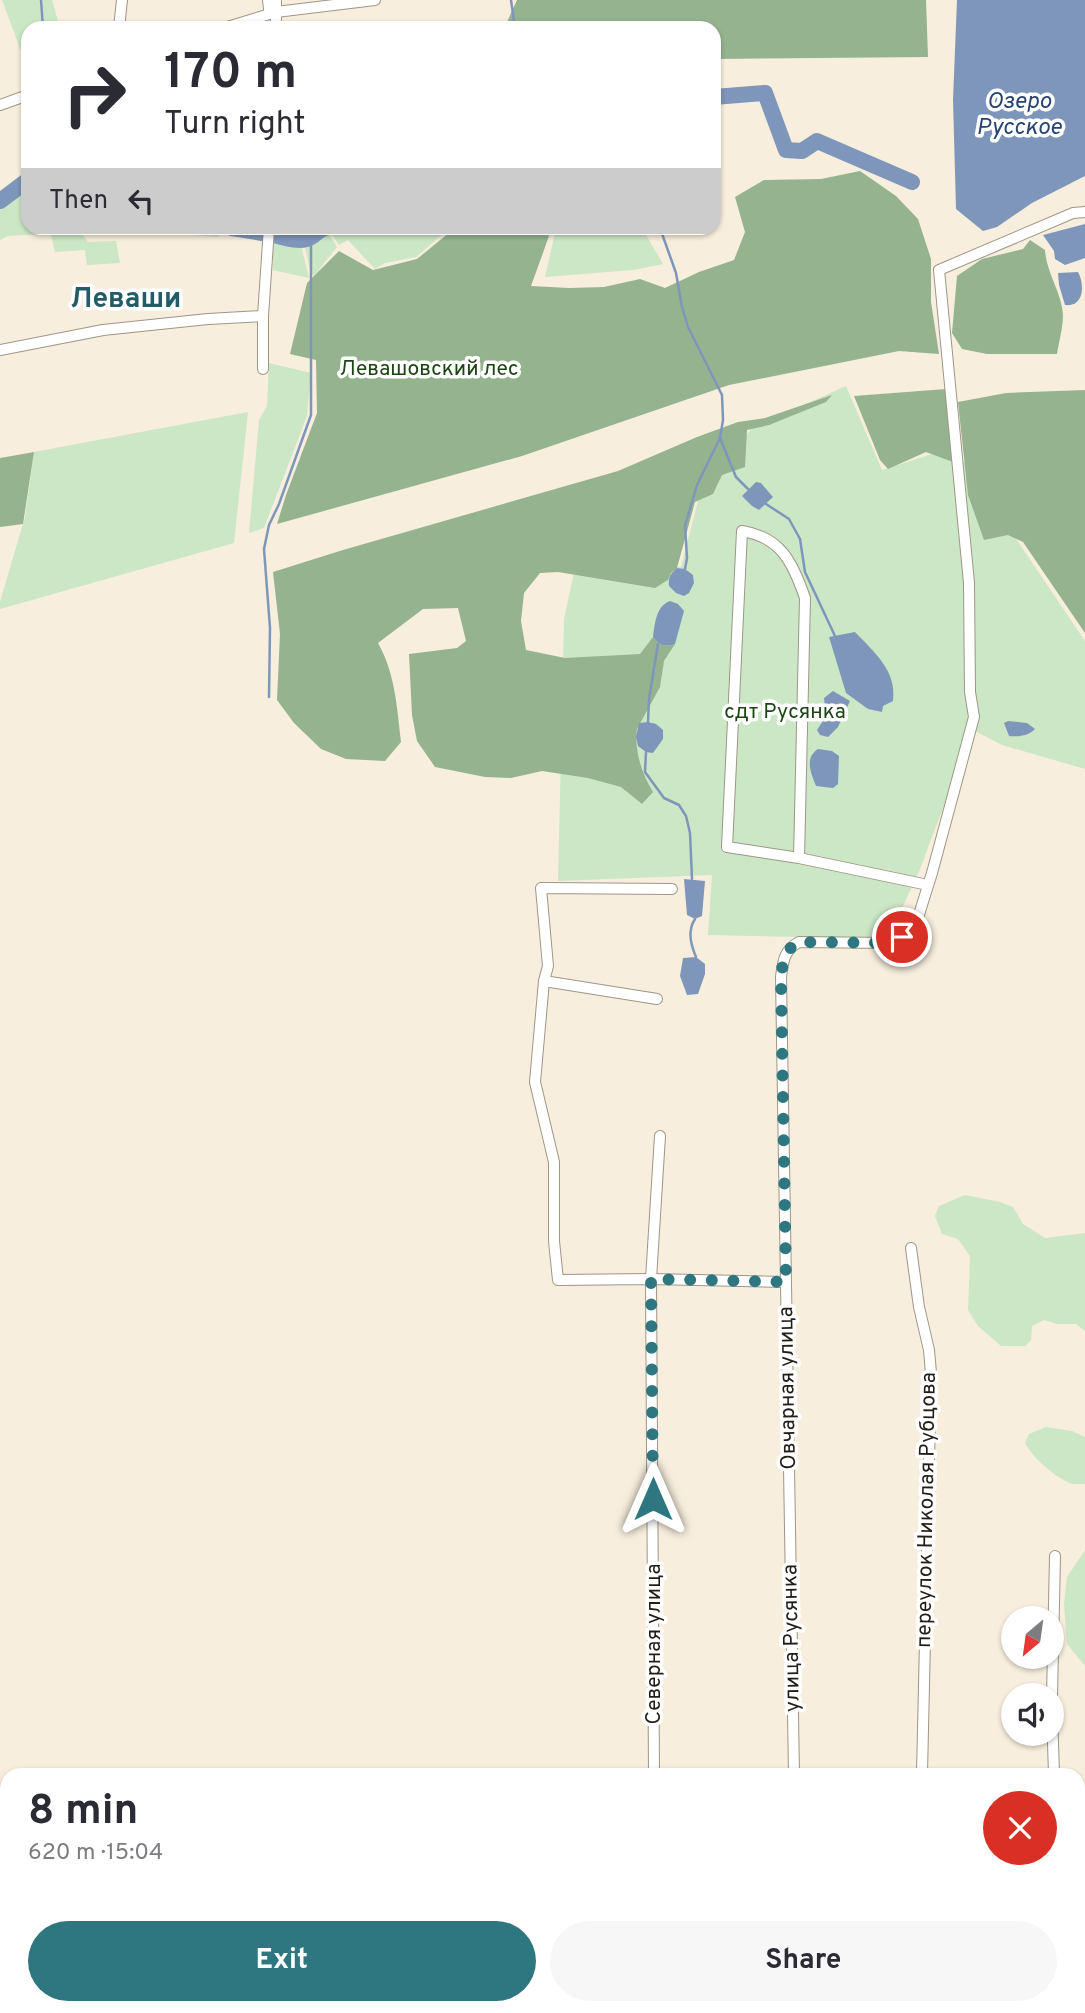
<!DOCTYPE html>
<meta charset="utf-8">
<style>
:root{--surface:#fff;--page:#f7f7f7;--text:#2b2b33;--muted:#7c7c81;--accent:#2f7780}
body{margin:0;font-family:Overpass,sans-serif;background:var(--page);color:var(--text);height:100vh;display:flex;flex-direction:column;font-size:26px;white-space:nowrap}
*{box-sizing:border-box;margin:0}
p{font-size:23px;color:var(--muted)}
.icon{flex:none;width:38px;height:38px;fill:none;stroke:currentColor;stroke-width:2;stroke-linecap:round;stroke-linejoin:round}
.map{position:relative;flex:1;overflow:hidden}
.drawer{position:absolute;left:0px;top:1768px;width:1085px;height:247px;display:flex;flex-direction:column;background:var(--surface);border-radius:21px 21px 0 0;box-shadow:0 2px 5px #0004}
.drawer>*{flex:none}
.guide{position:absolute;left:21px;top:21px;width:700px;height:214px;border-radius:21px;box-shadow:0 2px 5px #0004;background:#fff;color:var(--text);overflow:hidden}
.needle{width:46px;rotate:209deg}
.controls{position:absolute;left:1001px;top:1606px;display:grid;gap:14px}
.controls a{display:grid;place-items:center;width:63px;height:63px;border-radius:50%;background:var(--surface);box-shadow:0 2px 5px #0004;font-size:35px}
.pin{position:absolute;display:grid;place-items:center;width:60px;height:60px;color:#fff;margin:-30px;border:4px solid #fff;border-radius:50%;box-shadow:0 2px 7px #0007}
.me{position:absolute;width:77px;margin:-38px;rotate:0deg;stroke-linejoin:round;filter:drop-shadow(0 0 5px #0008)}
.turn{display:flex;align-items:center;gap:24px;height:147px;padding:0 28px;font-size:32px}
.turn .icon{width:91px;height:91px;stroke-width:2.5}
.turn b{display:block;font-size:49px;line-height:60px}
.then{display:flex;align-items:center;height:66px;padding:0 28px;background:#0003;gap:14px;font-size:26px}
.round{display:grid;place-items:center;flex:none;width:74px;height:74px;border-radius:37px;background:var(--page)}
.headline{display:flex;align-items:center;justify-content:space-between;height:119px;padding:0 28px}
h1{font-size:42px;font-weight:700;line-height:52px}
.primary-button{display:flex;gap:14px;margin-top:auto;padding:14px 28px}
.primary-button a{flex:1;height:80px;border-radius:42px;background:var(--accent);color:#fff;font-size:28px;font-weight:700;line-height:80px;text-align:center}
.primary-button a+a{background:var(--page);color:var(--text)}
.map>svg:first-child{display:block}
.green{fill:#cce7c6}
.forest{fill:#95b38f}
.water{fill:#7f96bb}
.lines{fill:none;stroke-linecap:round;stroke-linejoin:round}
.stream{stroke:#7f96bb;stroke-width:2.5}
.river{stroke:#7f96bb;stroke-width:16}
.minor-casing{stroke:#9e9687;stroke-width:12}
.minor{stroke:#fff;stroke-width:10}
.route{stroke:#2f7780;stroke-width:12;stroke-dasharray:0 21.6}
.labels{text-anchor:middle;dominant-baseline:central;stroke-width:7;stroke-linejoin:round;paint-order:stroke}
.park-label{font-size:21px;fill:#1b4513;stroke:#fff}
.street-label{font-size:21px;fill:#211e18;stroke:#fff}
.water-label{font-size:23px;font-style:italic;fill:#264374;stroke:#fff}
.district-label{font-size:28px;font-weight:bold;fill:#235c64;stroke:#fff}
</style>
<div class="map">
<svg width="1085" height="2013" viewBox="0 0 1085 2013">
<rect width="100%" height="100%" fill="#f7eedd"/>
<!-- green -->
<g class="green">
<path d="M2,0h50l8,28h-32v42z"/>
<path d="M28,180v48h191v9l-101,-7 -110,6 -8,4v-47z"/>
<path d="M332,228h118l-34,29 -31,6 -10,6 -27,-29 -9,5 -10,-15z"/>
<path d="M549,228h93l21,36 -30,6 -88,7 10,-44z"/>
<path d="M327,231l10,16 -23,29 -4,-6 -5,-23 6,-9z"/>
<path d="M81,233l7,9 28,-1 4,22 -33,2 -2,-15 -30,2 -4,-17z"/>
<path d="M273,236l28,9 8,33 -36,-8z"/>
<path d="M269,363l42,10 -4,43 -43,112 -15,5 10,-113 8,-14z"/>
<path d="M846,386l36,84 72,-23 131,194v128l-83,-24 -35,-18 -15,57 -32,85 -32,70 -180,-4 4,-60 -154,6 6,-262 13,-60 104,8 19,-74 52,-65z"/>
<path d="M248,412l-14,131 -234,66v-7l25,-85 9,-65z"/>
<path d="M965,1195l35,7 13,5 10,17 22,14 40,-5v98l-9,-7h-19l-13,-4 -12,6 -1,14 -6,6h-24l-23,-20 -10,-16 2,-54 -12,-17 -16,-5 -7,-18 4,-10z"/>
<path d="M1046,1427l26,4 13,6v47c-1,0 -10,0 -12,0 -17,-5 -40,-26 -48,-41l4,-9z"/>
<path d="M1085,1550v116l-18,-22 -3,-40 3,-27z"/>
</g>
<!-- forest -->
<g class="forest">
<path d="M517,0h409l2,57 -214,2v-31h-200l-7,-6z"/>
<path d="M860,171l36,25 22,23 13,40v43l8,52 -40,-3 -170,34 -207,71 -245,68 9,-29 31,-82 -1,-53 -26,-6 17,-71 32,-32 34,19 44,-11 38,-31h87l7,8 -18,50 38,2 35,-1 36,-8 25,9 34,-16 35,-12 11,-28 -10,-35 29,-17 57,-1z"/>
<path d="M1030,240l15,10c1,22 17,43 18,65 0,12 -4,27 -6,39h-70l-25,-5 -10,-16 5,-57 25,-17 41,-10z"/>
<path d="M946,389l7,73 -27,-10 -38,17 -8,-9 -26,-64z"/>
<path d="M1085,390v243l-62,-91 -15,-7 -24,5 -16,-45 -10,-93 48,-9z"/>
<path d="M832,395l-6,7 -57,23 -22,5 -2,37 -23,8 -9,19 -18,8 -18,66 -6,5 -3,7 -13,8 -97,-16 -18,1 -16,20 -3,28 5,29 39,8 75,-4 13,-17c7,9 11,10 22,7l-11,17 -4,26 -23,42c-3,22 5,45 16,63l-11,12 -21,-17 -33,-9 -46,-7 -31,7 -26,-1 -50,-10 -18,-26 -5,-26 -3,-61 48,-6 9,-7 -8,-33 -35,1 -45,34c17,30 19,64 23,99l-16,19 -39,-2 -25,-10 -27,-26 -17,-23 3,-66 -7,-62 70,-22 275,-79 79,-34 41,-15 27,-4z"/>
<path d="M34,452l-11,72 -23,3v-69z"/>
<path d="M1085,1931v82h-7v-75z"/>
<path d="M877,2007h94l1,6h-96z"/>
</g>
<!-- water -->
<g class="water">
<path d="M957,0h128v176l-53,27 -35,24 -14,4 -27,-22 -3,-109z"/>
<path d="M1085,224v34l-20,7 -10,-6 -1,-8 -11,-16z"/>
<path d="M1078,272c7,13 6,35 -13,33l-6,-20 -1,-12z"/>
<path d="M756,482l5,1 12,14 -14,13 -7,-4 -10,-10z"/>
<path d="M677,568l8,1 8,6 1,8 -5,10 -5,3 -8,-3 -7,-7c-1,-8 1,-12 8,-18z"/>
<path d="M670,601l8,3 6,7 -9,33c-11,3 -15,2 -22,-7 2,-14 3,-31 17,-36z"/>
<path d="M855,632c20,21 42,39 38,69l-10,5 -1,6 -14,-3 -22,-16 -17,-56z"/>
<path d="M833,691l17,10 -12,26 -10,10 -8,-2 -3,-5 9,-14 -2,-18z"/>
<path d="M1008,721l19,2 8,6c-6,7 -17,8 -26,7l-5,-13z"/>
<path d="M648,722l8,2 7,6v9l-10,14 -7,-1 -8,-6 -2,-9 3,-14z"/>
<path d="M818,749l14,2 7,5 -1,28 -5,4 -17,-2c-5,-13 -12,-28 2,-37z"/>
<path d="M684,879l21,2 -3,35 -7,3 -8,-4z"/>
<path d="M696,957l9,7v10l-7,20 -11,1 -7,-19 3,-18z"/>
</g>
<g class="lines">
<!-- stream -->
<g class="stream">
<path d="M41,0l2,28"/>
<path d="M511,0l4,28"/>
<path d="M660,228l16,45 6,34 6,20 34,68 1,25 -3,18 -23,47 -12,41 2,32 -2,11"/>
<path d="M720,438l16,39 12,12"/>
<path d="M766,504l23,15 11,20 5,33 30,64"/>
<path d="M269,697l1,-69 -6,-79 5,-24 10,-21 32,-89v-177"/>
<path d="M648,722l1,-23 9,-55"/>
<path d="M646,752l-1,20 19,26 15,7 7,11 4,17 2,46"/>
<path d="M695,919c-8,12 -4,26 1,38"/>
<path d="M383,2013l8,-6"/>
</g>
<!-- river -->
<g class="river">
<path d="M714,97l51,-4 21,57 16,1 15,-10 95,41"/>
<path d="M0,201l28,-21"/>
<path d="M232,228l30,5"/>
<path d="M271,234c11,3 30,10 40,3 6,-3 7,-7 14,-9"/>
</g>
<!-- minor casing -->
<g class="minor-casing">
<g id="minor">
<path d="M268,0l1,9"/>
<path d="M276,0v28"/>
<path d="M119,28l3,-28"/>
<path d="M224,28l52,-16 99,-12"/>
<path d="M0,105l28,-10"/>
<path d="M0,350l103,-20 105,-11 55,-3"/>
<path d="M263,369v-53l6,-88"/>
<path d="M799,858l6,-260c-12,-35 -24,-61 -63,-67l-15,316 72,11 129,27"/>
<path d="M672,889l-131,-1 7,78 -4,15 -9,101 19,80v79l4,39 93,-1 135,3"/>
<path d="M544,981l113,18"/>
<path d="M911,1248l8,59 10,43 2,23 -9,401"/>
<path d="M1052,1697l3,-141"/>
<path d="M1052,1712l2,62"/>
<path d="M654,1774l-3,-495 9,-143"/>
<path d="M794,1774l-13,-797c2,-16 3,-27 18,-35l88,1 15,-6 14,-13 16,-51 42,-156 -4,-25 -1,-109 -30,-313 134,-57 12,-1"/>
<path d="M1063,2007v6"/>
</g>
</g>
<!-- minor -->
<use href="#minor" class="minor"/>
</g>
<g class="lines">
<!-- route -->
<path class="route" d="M653,1499l-2,-220 135,3 -5,-305c2,-16 3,-27 18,-35l88,1 15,-6"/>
</g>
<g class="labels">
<!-- park labels -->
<g class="park-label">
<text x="429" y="369">Левашовский лес</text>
<text x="785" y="712">сдт Русянка</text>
</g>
<!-- street labels -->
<g class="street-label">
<text transform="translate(788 1388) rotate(-91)">Овчарная улица</text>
<text transform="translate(927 1510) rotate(-89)">переулок Николая Рубцова</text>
<text transform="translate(792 1638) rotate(-91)">улица Русянка</text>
<text transform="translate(654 1644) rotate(-90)">Северная улица</text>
</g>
<!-- water labels -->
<g class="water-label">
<text x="1019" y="102">Озеро<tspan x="1019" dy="26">Русское</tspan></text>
</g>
<!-- district labels -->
<g class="district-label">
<text x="126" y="300">Леваши</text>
</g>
</g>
</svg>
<div class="controls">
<a><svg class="needle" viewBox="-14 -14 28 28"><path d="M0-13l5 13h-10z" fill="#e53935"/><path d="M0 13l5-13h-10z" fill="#7c7c81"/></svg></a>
<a><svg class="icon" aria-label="sound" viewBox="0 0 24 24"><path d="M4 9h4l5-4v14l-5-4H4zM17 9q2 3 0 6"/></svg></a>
</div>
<div class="pin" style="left:902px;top:937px;background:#d93025"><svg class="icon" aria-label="arrive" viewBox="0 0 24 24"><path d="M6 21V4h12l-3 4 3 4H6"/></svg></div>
<svg class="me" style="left:653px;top:1499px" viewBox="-20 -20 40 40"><path d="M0-17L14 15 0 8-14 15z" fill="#2f7780" stroke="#fff" stroke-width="4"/></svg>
<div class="guide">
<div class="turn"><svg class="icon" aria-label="right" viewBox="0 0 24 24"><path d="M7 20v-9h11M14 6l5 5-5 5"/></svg><div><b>170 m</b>Turn right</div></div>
<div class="then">Then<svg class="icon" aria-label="left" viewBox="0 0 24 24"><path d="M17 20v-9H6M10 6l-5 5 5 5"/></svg></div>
</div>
<section class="drawer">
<div class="headline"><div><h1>8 min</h1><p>620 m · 15:04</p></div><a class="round" style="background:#d93025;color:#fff"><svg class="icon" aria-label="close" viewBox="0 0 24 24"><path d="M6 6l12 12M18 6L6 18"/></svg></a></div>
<div class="primary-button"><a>Exit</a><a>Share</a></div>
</section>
</div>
